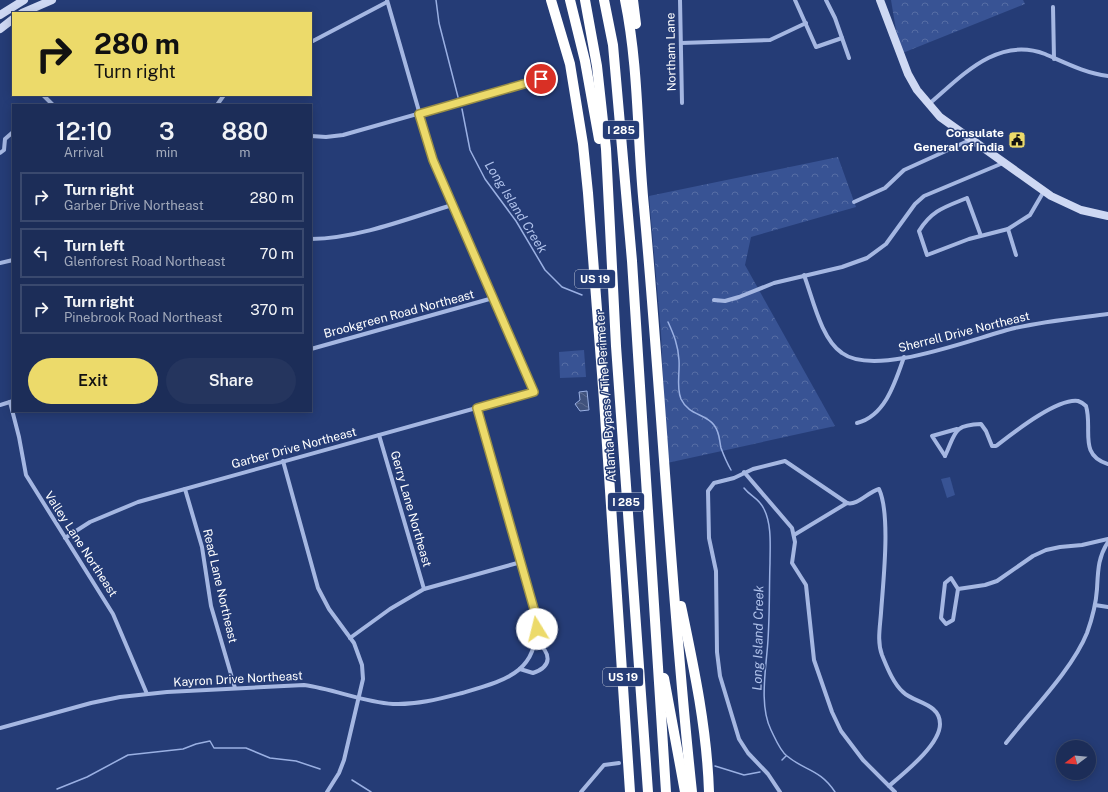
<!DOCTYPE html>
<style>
:root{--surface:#1c2d58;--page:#25355e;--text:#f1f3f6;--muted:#a0a8ba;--line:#3a496e;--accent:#ecda6a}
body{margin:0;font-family:"Public Sans",sans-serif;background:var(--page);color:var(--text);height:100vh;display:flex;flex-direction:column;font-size:15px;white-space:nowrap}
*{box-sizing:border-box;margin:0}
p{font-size:13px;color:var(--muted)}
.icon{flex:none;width:22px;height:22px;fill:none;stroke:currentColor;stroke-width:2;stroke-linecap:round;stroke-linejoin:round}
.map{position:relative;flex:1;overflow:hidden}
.panel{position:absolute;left:12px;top:104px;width:300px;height:308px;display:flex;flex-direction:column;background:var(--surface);border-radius:0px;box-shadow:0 2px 10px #0003,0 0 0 1px var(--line)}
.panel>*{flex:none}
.guide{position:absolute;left:12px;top:12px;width:300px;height:84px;border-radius:0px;box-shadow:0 2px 10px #0003,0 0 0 1px var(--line);background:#ecda6a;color:#111;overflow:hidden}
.needle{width:26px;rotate:254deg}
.controls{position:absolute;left:1056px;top:740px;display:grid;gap:8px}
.controls a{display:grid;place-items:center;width:40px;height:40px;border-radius:50%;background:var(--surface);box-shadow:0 2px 10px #0003,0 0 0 1px var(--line);font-size:20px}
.pin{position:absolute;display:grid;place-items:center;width:34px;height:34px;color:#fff;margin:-17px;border:2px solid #fff;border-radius:50%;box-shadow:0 1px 4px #0007}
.me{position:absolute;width:44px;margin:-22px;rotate:351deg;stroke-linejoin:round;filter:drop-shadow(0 0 3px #0008)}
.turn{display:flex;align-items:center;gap:14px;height:84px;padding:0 16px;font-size:18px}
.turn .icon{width:52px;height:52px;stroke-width:2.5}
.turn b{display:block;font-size:28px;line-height:34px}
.eta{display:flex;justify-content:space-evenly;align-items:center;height:68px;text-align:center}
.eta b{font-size:24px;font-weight:600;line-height:28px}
.button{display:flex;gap:8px;margin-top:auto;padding:8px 16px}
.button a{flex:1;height:46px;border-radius:24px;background:var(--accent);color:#111;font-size:16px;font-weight:600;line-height:46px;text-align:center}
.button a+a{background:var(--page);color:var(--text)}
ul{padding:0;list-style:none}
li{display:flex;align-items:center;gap:12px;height:50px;margin:0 8px 6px;padding:0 8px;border:2px solid var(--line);border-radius:0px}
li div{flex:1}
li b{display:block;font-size:15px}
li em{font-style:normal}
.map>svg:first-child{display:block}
.green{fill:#385394}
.forest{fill:url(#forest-crowns)}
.water{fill:url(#water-waves);stroke:#9ab0e3}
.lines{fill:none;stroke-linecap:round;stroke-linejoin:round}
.stream{stroke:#9ab0e3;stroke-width:1.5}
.street{stroke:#a5b7e2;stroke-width:4}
.secondary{stroke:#ced8f3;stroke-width:8}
.highway{stroke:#fff;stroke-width:10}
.route-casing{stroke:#998e45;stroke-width:10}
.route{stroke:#ecda6a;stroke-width:7}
.labels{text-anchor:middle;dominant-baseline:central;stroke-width:3;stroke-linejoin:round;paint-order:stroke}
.shield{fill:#253c76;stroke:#bec4d6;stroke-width:1}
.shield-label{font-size:11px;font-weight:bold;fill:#fff}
.street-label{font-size:12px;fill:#fff;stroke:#253c76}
.poi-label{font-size:12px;font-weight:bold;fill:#fff;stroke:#253c76;text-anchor:end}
.water-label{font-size:13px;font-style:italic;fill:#b0c2eb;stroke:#253c76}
</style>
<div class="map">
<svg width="1108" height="792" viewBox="0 0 1108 792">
<defs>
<pattern id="forest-crowns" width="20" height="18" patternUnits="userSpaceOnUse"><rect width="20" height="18" fill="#385394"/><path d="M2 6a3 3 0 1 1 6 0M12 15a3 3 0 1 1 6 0" fill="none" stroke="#566da4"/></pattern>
<pattern id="water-waves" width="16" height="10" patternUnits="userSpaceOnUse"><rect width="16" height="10" fill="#40527d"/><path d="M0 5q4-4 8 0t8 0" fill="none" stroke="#5d6c90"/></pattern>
</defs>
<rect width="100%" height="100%" fill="#253c76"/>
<!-- green -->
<path class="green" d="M950,477l5,18 -8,3 -6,-19z"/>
<!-- forest -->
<g class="forest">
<path d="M891,0h132l2,4 -125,50z"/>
<path d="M838,157l18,50 -105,30 -6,28 90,161 -168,37 -6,-130 -12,-137z"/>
<path d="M584,350l2,27 -26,1 -1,-26z"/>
</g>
<!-- water -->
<path class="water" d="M587,391l2,19 -9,1 -5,-7 5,-4 -1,-8z"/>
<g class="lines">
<!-- stream -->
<g class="stream">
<path d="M436,0l3,23 19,74"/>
<path d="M462,109l8,41 15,29 31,42 29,49 17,17 20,8"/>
<path d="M668,322c6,13 10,23 11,38 1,13 -3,27 2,39 8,17 24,14 33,26 6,8 5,14 7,23 3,8 6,15 10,22"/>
<path d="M744,488c7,9 15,10 20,21 8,16 6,37 6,54 -1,30 0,60 -3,89 -2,23 -7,56 4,78 4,8 9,21 16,26 18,15 33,13 48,36"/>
<path d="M782,760l4,-4"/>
<path d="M715,766l29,9 16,-3"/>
<path d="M352,780l19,12"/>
<path d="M57,789l30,-12 41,-22 55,-6 13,-5 14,-3 4,7h32l24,10 26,3 24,8"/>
</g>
<!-- street -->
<g class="street">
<path d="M680,0l2,103"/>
<path d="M795,0l21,47 26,-9"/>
<path d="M826,0l9,18 14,40"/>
<path d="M1053,7l1,52"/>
<path d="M311,42l76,-40"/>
<path d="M681,43l89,-3 36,-17"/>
<path d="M43,95l10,10"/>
<path d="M929,104c33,-28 68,-68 116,-50 21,9 40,19 63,22"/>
<path d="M217,105l7,-10"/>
<path d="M311,136l15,1 17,-2 198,-56"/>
<path d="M0,153l4,-3 1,-11 8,-7"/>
<path d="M854,202l31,-14 19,-18 66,-30"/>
<path d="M1008,229l8,26"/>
<path d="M981,236l-14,-38c-22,9 -35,12 -48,33l8,24 42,-16 39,-10 22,-14 14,-24"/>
<path d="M311,239c48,-1 96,-20 141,-34"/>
<path d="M0,263l13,-3"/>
<path d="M804,275c9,24 17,64 38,78 34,25 134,-16 173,-25 30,-7 62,-10 93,-14"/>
<path d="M714,300l11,1 14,-4 35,-14 68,-16 25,-9 19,-14 29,-40 9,-8 79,-33"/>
<path d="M311,349l182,-51"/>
<path d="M10,402l9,35 7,38 87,139 34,80"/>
<path d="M0,405l13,-4"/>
<path d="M857,423c28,-7 38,-40 47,-66"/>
<path d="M379,435l45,154"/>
<path d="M945,456c11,-24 8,-31 36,-32l5,7 6,15h4c17,-13 61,-48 82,-45 3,1 6,3 8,5 7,23 -8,49 22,58"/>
<path d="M945,456l-13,-20 25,-7"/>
<path d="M283,461l35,127 11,21 25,34 8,22 1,14 -19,81 -5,13 -12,19"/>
<path d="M744,472l48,56 3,14 -3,21 14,22 8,75 18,52 9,19 22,29 32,32"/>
<path d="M185,489l17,58 9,59 24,82"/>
<path d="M794,535l53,-32c10,3 21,-11 32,-14 12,26 4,94 2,124 -1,14 -4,29 1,42 5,12 11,28 21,37 11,11 37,11 37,32 0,21 -36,49 -51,62"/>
<path d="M65,538l25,-16 48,-20 396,-110 -101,-232 -46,-160"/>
<path d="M951,578l7,11 -5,31 -7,4 -5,-6 4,-35z"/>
<path d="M958,589l27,-4 12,-4 36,-25 13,-6 14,-3 22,-2 26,-6"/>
<path d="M1095,605l13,2"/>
<path d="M350,638l40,-29 34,-20 97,-27"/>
<path d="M520,669l13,4c20,-7 18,-20 3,-32"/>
<path d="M0,728l91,-25 29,-6 47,-5 137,-7c30,4 59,17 89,19 24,1 46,-5 69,-11 45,-13 79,-21 74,-77l-59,-208"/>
<path d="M1006,743c25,-32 66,-73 81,-110 5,-14 9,-29 10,-44 1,-18 1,-32 11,-47"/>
<path d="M581,792l23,-27 15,-2"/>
<path d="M780,792l-12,-18 -20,-21 -9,-14 -19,-63 -3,-24 -1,-81 -7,-33 -1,-47 6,-8 20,-5 19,-9 32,-8 62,42"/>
</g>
<!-- secondary -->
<g class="secondary">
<path d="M880,0l28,74 9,16 23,27 111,79 30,14 27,6"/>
<path d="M22,13l30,-13"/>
<path d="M0,15l24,-15"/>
<path d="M0,29l13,-10"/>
</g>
<!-- highway -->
<g class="highway">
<path d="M551,0l19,64 13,80 5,49 16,207 26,392"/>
<path d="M570,0l15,61 14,78"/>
<path d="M585,0l12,66 9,83 10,197 32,446"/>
<path d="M604,0l9,45 19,216 34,531"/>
<path d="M625,0c14,68 12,138 19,207 18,195 27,390 48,585"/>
<path d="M633,0l3,24"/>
<path d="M681,606c13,62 26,123 28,186"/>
<path d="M664,678l21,114"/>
</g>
</g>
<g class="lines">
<!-- route casing -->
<g class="route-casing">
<path id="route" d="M537,629l-1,-13 -59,-208 57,-16 -101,-232 -14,-46 122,-35"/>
</g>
<!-- route -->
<use href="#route" class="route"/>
</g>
<!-- icons -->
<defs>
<g id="civic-square" transform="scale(0.9)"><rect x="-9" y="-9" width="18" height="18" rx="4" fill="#ecda6a" stroke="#253c76"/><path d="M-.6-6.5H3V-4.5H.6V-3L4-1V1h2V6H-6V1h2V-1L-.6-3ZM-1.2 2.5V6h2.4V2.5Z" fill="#111"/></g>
</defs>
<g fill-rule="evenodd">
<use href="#civic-square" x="1017" y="140"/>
</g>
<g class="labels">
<!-- shield labels -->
<g class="shield">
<rect x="603" y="121" width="36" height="18" rx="3"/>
<rect x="575" y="270" width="40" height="18" rx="3"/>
<rect x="608" y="493" width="36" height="18" rx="3"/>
<rect x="603" y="668" width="40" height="18" rx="3"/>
</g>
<g class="shield-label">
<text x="621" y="130">I 285</text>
<text x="595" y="279">US 19</text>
<text x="626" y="502">I 285</text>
<text x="623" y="677">US 19</text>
</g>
<!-- street labels -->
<g class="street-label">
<text transform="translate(671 52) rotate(-91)">Northam Lane</text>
<text transform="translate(399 314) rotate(-15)">Brookgreen Road Northeast</text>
<text transform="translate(964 332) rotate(-14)">Sherrell Drive Northeast</text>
<text transform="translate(606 396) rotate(-94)">Atlanta Bypass / The Perimeter</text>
<text transform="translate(294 448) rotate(-15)">Garber Drive Northeast</text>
<text transform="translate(411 509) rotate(74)">Gerry Lane Northeast</text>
<text transform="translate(81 544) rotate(57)">Valley Lane Northeast</text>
<text transform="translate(220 586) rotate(77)">Read Lane Northeast</text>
<text transform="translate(238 679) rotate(-3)">Kayron Drive Northeast</text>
</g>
<!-- poi labels -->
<g class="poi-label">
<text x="1004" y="133">Consulate<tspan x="1004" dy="14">General of India</tspan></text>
</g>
<!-- water labels -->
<g class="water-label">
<text transform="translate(516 207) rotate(58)">Long Island Creek</text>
<text transform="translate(758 638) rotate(-89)">Long Island Creek</text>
</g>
</g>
</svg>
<div class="controls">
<a><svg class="needle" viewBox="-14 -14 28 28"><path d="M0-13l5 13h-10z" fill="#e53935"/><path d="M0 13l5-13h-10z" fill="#a0a8ba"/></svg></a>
</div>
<div class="pin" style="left:541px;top:79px;background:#d93025"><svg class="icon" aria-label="arrive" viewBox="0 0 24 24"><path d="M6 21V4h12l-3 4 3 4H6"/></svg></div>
<svg class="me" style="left:537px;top:629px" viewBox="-20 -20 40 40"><circle r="19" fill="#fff"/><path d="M0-13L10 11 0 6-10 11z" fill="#ecda6a"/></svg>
<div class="guide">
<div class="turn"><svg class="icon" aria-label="right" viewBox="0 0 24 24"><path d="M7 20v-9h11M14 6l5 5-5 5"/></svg><div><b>280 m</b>Turn right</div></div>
</div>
<section class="panel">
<div class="eta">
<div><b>12:10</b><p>Arrival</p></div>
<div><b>3</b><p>min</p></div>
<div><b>880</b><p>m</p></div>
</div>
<ul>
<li><svg class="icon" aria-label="right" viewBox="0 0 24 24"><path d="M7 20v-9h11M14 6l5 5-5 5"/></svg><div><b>Turn right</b><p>Garber Drive Northeast</p></div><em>280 m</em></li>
<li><svg class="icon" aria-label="left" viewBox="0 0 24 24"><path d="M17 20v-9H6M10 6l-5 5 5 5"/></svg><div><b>Turn left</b><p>Glenforest Road Northeast</p></div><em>70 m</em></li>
<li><svg class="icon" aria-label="right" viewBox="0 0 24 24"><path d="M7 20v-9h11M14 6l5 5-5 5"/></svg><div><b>Turn right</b><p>Pinebrook Road Northeast</p></div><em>370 m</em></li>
</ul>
<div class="button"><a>Exit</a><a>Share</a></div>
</section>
</div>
